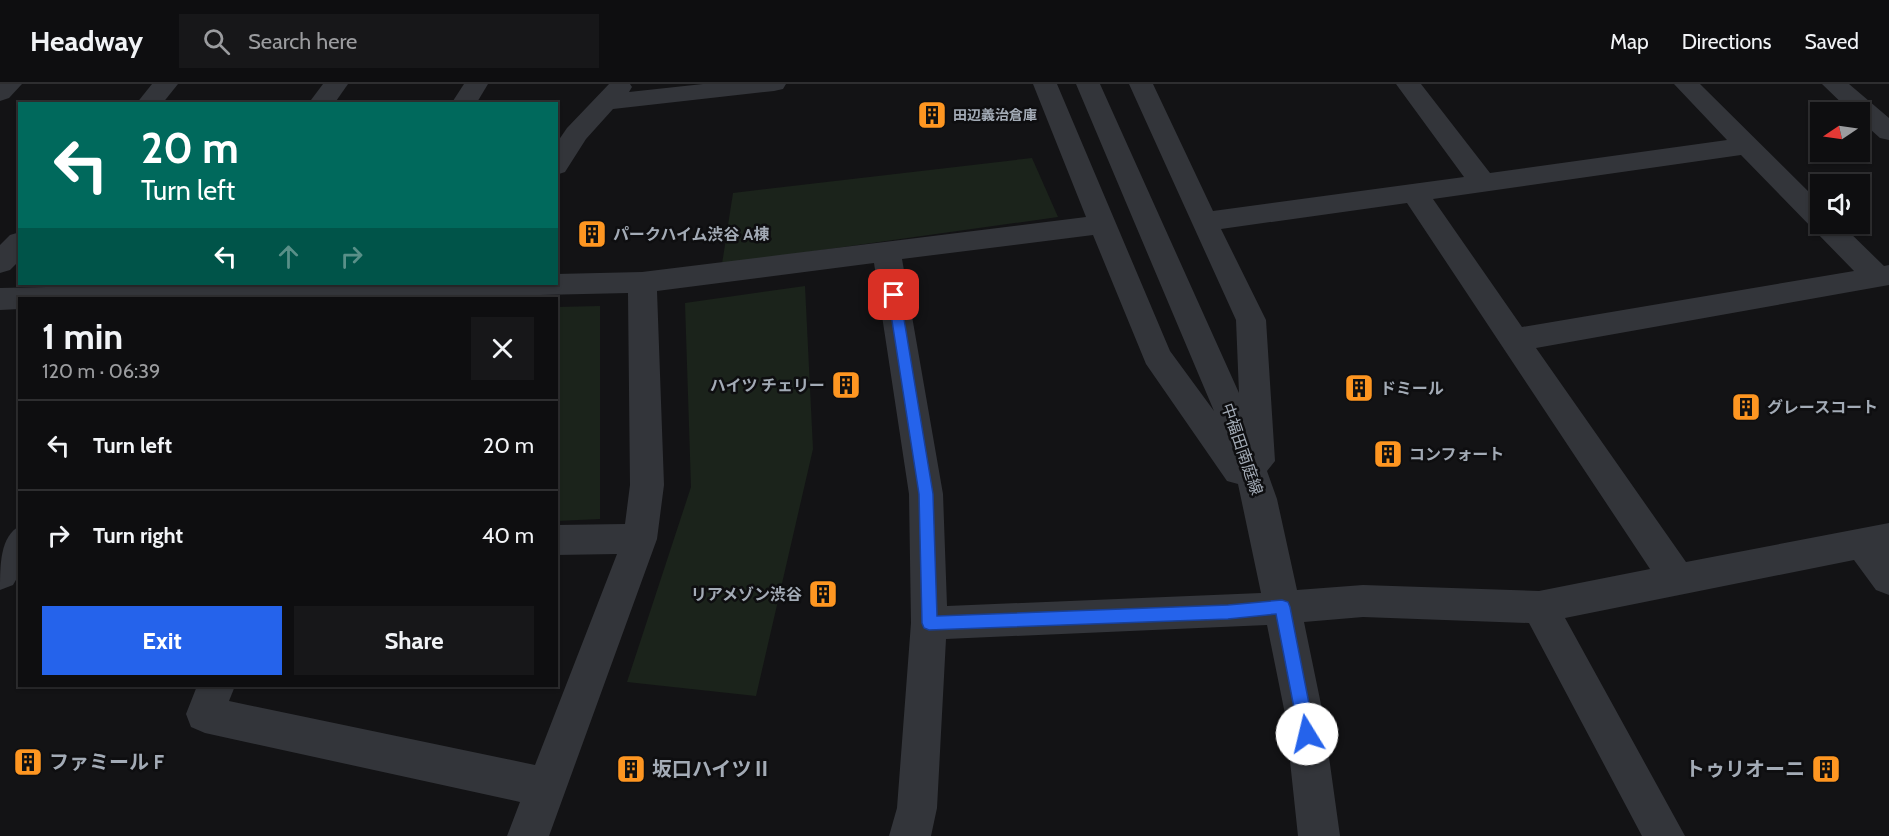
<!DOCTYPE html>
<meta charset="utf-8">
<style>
:root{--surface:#0e0e10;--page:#171719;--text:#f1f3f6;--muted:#9b9c9f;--line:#2e2e30;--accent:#2563eb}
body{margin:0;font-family:Cabin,"Noto Sans JP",sans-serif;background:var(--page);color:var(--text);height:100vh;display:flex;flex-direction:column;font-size:22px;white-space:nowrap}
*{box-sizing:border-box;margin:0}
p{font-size:20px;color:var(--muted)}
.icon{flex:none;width:33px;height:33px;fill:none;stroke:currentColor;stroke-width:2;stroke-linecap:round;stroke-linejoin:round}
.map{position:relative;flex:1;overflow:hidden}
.panel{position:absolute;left:18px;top:213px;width:540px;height:390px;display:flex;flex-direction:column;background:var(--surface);border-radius:0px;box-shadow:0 2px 4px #0004,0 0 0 2px var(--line)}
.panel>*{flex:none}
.top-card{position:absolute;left:18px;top:18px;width:540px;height:183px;border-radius:0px;box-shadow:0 2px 4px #0004,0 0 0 2px var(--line);background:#00695c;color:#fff;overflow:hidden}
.needle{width:39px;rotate:257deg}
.controls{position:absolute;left:1810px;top:18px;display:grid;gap:12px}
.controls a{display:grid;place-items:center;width:60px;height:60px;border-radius:0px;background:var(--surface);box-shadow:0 2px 4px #0004,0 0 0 2px var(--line);font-size:30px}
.pin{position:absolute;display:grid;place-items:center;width:51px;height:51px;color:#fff;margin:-26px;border-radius:12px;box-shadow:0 3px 9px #0006}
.me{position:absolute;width:66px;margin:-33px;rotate:351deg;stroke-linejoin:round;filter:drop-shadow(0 0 4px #0008)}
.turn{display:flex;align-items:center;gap:21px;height:126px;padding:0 24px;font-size:27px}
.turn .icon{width:78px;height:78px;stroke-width:2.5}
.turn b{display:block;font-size:42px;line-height:51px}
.lanes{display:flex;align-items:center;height:57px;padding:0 24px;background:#0003;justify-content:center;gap:30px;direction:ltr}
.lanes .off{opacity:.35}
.round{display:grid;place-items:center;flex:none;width:63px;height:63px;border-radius:0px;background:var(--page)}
.head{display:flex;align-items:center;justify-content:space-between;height:102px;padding:0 24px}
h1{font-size:36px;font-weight:700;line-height:45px}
.cta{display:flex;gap:12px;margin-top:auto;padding:12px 24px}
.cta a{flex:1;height:69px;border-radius:0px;background:var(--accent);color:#fff;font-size:24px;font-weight:700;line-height:69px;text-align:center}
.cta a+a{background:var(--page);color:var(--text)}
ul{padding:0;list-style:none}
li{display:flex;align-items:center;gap:18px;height:90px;padding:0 24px;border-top:2px solid var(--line)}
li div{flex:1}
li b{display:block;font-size:22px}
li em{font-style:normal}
header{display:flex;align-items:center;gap:36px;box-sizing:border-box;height:84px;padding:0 30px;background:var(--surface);border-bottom:2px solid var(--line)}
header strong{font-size:28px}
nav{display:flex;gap:33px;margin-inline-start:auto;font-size:21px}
.search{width:420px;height:54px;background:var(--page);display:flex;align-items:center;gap:15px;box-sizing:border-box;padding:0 21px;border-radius:0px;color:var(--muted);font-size:22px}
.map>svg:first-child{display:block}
.green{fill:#1b231b}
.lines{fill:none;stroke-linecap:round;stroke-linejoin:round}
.minor{fill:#33353a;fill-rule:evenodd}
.route{fill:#2563eb;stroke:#184099;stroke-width:1.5}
.labels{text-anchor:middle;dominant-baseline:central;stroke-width:5;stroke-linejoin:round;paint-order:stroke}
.far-poi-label{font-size:14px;font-weight:bold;fill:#a3abb6;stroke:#0e0e10;text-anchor:start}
.poi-label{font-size:16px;font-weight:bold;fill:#a3abb6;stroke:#0e0e10;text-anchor:start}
.street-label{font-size:16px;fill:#a3abb6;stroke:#0e0e10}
.near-poi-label{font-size:20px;font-weight:bold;fill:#a3abb6;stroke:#0e0e10;text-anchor:start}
</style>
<header>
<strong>Headway</strong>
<div class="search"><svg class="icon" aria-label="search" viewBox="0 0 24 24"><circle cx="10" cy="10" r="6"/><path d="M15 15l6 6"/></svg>Search here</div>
<nav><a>Map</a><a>Directions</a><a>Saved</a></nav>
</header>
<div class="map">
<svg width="1889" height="752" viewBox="0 0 1889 752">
<rect width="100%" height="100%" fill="#131315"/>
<!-- green -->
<g class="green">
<path d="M1032,74l26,59 -336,47 11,-71z"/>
<path d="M805,202l8,163 -57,247 -129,-14 64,-195 -6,-184z"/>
<path d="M600,222v213l-43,2v-214z"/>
</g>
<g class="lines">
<!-- minor -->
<g class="minor">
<path d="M0,0h22l-13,14 -9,3z"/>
<path d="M152,0h26l-16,20h-26z"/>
<path d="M323,0h25l-14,20h-26z"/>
<path d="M464,0h24l-12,20h-25z"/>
<path d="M609,0h21l2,3 -3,5 74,-8h83l-3,5 -9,2 -161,18 -27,30 -21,33 -9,3v-31l11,-16z"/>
<path d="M1033,0h24l113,267 44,60 -138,-327h24l139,309 -3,-73 -107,-236h24l60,127 251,-34 -68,-93h25l69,89 237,-33 -53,-56h26l121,120v20h20l43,42 5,-1v20l-353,63 150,214 203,-39v72l-13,-5 -22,-30 -289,58 120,218h-43l-113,-213 -166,-6 -59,5 19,92 17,122h-42l-13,-122 -18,-89 -321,14 -9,169 -6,28h-42l8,-28 14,-185 -2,-129 -35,-231 -217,28 7,194 -7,54 -108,297h-42l13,-34 -315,-69 -14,-6 -5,-13 11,-28h38l-6,15 306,64 82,-211 -61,1v-30l69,-1 5,-39 -2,-192 -211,5h-397v11l-20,1v-22l184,-4h372v-10l86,-2 444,-55zM1741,71l113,116 -332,56 -89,-128zM1407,119l243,366 -111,22 -176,-6 -66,5 -20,-91 -10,-28 8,-10 -9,-141 -45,-91zM1093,151l53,129 81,117 11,3 23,109 -314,13 -4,-112 -41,-235z"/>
<path d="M1822,0h27l40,34v22l-9,-2 -20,-18v-8h-9z"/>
<path d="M20,148v28l-10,10 -10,3v-28l10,-10z"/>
<path d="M20,442v47l-7,12 -13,5c0,-25 0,-54 20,-64z"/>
</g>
</g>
<!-- route -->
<path class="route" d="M894,207l6,4 33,199 4,122 291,-11 54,-5 6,2 2,5 25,127 -3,6 -5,2 -6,-2 -2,-6 -23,-120 -48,5 -299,11 -5,-2 -2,-5 -3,-129 -31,-199z"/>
<!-- icons -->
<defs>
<g id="building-square" transform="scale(1.5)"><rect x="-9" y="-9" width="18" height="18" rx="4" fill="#fe9621" stroke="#0e0e10"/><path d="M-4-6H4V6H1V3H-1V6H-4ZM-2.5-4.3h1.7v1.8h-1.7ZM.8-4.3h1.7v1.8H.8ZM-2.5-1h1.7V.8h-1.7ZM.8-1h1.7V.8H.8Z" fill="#111"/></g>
</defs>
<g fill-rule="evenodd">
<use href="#building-square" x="932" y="31"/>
<use href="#building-square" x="592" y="150"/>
<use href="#building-square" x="846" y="301"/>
<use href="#building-square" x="1359" y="304"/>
<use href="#building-square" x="1746" y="323"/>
<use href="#building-square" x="1388" y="370"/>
<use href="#building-square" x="823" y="510"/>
<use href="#building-square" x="28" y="678"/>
<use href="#building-square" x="631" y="685"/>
<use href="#building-square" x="1826" y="685"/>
</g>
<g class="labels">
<!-- far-poi labels -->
<g class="far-poi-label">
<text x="953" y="31">田辺義治倉庫</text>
</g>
<!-- poi labels -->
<g class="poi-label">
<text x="613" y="150">パークハイム渋谷 A棟</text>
<text x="825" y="301" text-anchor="end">ハイツ チェリー</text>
<text x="1380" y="304">ドミール</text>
<text x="1767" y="323">グレースコート</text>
<text x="1409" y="370">コンフォート</text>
<text x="802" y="510" text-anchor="end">リアメゾン渋谷</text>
</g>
<!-- street labels -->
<g class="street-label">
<text transform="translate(1242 365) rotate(71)">中福田南庭線</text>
</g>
<!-- near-poi labels -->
<g class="near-poi-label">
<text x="49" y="678">ファミール F</text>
<text x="652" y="685">坂口ハイツⅡ</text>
<text x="1805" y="685" text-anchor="end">トゥリオーニ</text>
</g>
</g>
</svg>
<div class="controls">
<a><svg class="needle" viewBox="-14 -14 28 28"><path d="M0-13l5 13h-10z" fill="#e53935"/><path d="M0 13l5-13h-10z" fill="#9b9c9f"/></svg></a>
<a><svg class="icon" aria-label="sound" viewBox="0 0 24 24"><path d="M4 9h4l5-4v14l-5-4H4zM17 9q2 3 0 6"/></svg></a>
</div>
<div class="pin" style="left:894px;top:211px;background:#d93025"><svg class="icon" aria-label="arrive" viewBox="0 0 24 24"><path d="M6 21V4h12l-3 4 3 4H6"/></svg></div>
<svg class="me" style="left:1307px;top:650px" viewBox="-20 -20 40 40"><circle r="19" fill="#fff"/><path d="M0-13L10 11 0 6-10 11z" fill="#2563eb"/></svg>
<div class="top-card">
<div class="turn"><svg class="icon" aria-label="left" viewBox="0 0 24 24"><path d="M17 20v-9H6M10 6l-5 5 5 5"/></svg><div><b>20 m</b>Turn left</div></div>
<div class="lanes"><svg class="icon" aria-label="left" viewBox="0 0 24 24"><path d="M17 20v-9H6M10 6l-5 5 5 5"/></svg><svg class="icon off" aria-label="ahead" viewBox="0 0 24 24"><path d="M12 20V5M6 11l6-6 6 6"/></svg><svg class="icon off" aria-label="right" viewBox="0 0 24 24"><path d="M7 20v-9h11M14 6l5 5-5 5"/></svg></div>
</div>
<section class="panel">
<div class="head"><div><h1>1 min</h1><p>120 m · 06:39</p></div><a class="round"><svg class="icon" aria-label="close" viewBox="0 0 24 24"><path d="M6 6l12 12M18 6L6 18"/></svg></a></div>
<ul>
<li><svg class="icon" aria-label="left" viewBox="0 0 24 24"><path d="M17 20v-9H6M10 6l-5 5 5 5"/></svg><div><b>Turn left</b></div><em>20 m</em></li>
<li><svg class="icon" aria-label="right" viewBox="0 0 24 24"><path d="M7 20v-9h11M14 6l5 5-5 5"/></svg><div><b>Turn right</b></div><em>40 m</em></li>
</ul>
<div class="cta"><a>Exit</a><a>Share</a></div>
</section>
</div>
